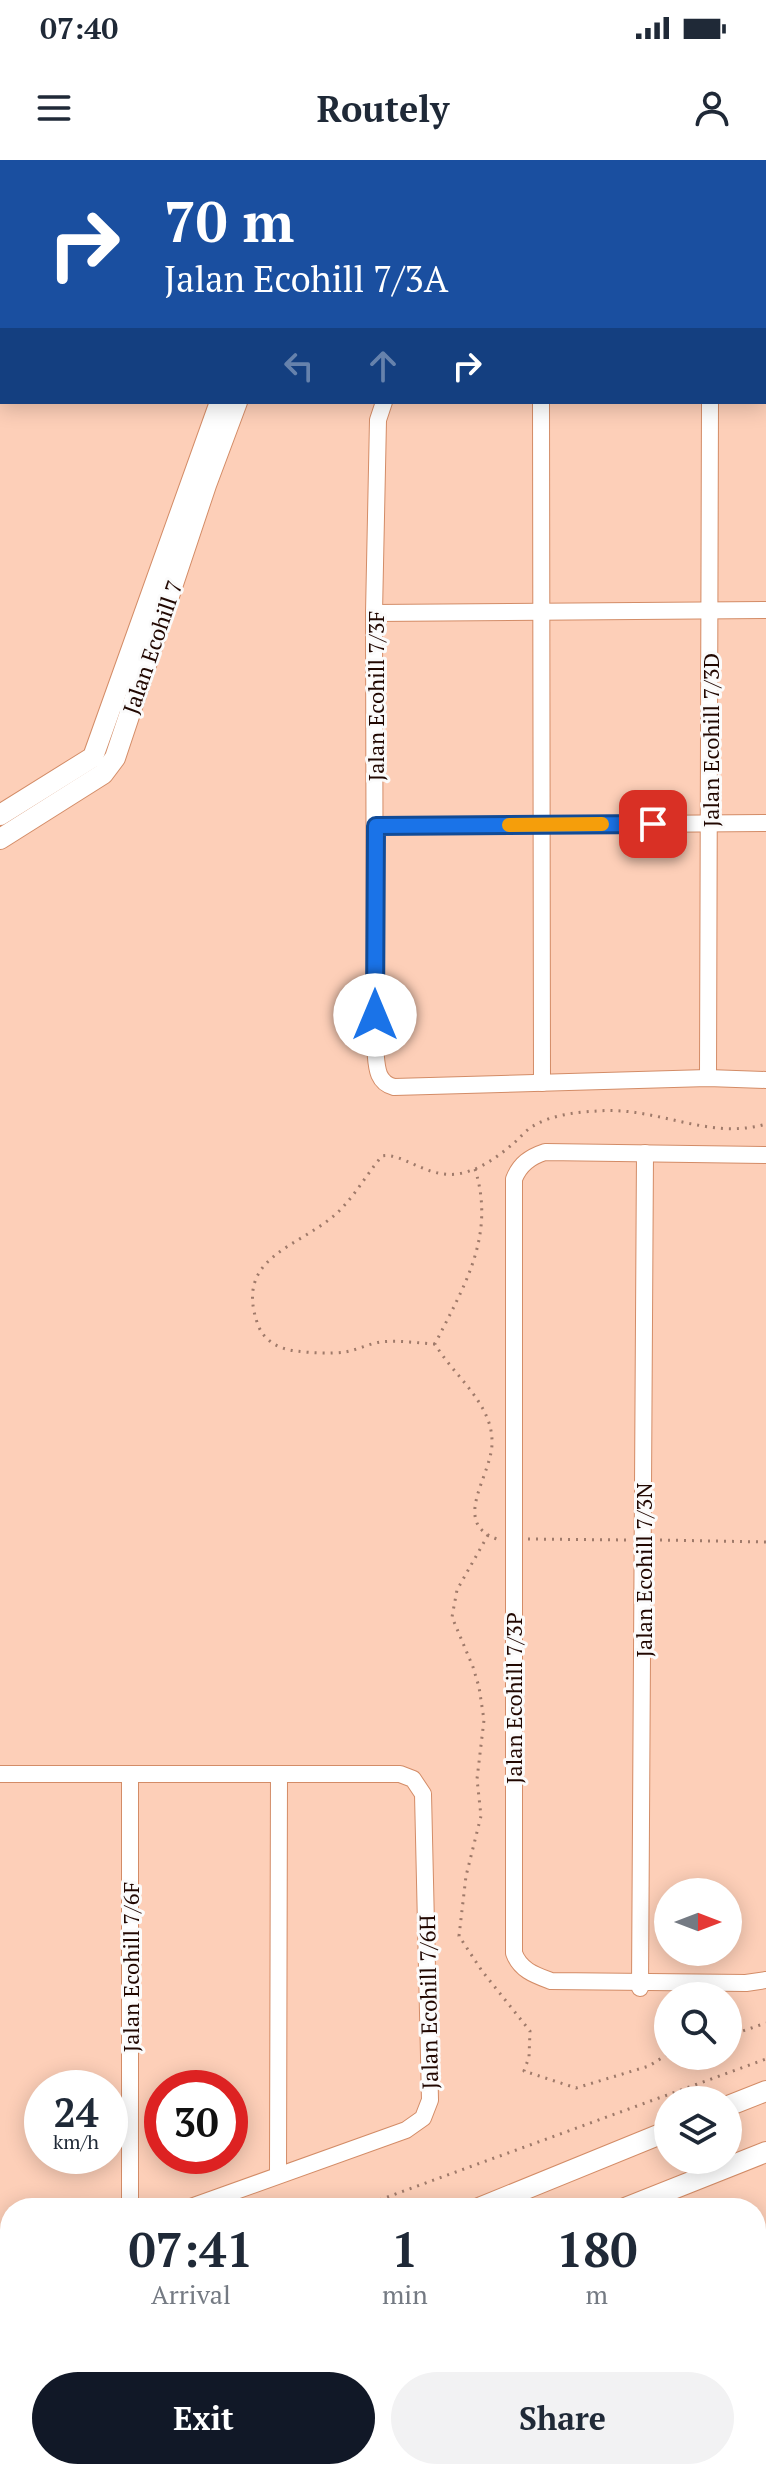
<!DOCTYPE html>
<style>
:root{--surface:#fff;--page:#f2f2f3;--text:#1f2937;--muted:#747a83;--accent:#111827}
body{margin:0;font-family:"PT Serif",serif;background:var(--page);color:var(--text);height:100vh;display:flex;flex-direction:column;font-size:30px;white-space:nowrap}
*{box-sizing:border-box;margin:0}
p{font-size:26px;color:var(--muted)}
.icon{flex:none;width:44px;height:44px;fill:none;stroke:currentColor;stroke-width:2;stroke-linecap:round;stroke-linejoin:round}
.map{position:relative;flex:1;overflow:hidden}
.sheet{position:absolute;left:0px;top:2038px;width:766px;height:282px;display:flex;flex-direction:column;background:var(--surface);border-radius:32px 32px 0 0;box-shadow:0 4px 20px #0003}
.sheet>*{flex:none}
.banner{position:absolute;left:0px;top:0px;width:766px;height:244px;box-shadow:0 4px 20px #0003;background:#1a4fa0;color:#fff;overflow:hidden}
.needle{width:52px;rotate:90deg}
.controls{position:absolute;left:654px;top:1718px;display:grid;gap:16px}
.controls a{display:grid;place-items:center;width:88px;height:88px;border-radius:50%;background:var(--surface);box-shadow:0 4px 20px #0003;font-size:40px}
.speed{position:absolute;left:24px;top:1910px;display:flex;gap:16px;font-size:40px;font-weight:700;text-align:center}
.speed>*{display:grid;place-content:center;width:104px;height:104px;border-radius:50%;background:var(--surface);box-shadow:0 4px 20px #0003;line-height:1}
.speed small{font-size:20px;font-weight:400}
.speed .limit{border:12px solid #d22;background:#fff;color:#111}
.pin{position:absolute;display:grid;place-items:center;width:68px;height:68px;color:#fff;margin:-34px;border-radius:16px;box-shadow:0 4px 12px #0006}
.me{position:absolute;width:88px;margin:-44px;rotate:0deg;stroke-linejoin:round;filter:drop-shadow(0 0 6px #0008)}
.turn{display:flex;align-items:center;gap:28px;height:168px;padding:0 32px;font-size:36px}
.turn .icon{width:104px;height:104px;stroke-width:2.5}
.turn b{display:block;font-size:56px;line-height:68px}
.lanes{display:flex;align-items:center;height:76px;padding:0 32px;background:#0003;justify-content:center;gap:40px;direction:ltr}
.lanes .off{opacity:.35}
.eta{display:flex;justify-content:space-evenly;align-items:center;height:136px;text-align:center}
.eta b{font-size:48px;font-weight:700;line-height:56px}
.action{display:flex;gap:16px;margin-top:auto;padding:16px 32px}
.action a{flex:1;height:92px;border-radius:48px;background:var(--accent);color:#fff;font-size:32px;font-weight:700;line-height:92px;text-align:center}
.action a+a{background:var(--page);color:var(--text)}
.status{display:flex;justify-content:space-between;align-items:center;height:56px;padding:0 40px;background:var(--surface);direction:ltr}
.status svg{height:22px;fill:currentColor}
header{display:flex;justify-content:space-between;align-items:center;height:104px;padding:0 32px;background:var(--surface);font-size:36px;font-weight:700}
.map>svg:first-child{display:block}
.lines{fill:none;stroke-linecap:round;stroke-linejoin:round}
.service-casing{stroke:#d38c67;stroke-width:10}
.minor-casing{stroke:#d38c67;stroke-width:18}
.tertiary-casing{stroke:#d38c67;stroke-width:22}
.path{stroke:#9f7a6a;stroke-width:3;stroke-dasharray:2 6;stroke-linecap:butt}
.service{stroke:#fff;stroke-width:8}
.minor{stroke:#fff;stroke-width:16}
.tertiary{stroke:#fff;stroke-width:20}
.route-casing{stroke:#114b97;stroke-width:20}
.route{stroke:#1a73e8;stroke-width:14}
.slow{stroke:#f59e0b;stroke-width:14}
.labels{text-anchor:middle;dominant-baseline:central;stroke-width:6;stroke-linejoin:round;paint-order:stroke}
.street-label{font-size:22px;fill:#210700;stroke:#fbfbfb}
</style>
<div class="status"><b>07:40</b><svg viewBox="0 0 49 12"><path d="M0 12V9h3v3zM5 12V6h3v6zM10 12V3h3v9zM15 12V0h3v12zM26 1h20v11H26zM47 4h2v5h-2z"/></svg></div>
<header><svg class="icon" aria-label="menu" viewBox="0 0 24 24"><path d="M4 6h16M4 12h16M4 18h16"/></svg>Routely<svg class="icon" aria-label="person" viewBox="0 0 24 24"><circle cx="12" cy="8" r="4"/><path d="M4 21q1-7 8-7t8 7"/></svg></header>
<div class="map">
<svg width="766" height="2319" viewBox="0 0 766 2319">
<rect width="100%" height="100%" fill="#fdcfb8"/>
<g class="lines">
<!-- service casing -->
<g class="service-casing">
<g id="service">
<path d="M0,67l2,2"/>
<path d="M0,159l2,-1"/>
</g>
</g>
<!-- minor casing -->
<g class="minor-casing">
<g id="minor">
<path d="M764,209h2"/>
<path d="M384,242l-6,18 -4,193 1,434c2,17 0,35 19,40l314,-9 58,2"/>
<path d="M541,242l1,681"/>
<path d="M374,453l392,-3"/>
<path d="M376,666l390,-3"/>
<path d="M708,918l2,-676"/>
<path d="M766,995l-221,-3c-15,5 -25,12 -31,27v774c6,17 21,22 37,28l195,2 20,-3"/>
<path d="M0,1614h400l13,5 10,15 7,306 -7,18 -17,12 -218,78"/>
<path d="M130,1614v434"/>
<path d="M640,1828l5,-835"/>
<path d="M278,2015l1,-401"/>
<path d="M0,2119l10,-4"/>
</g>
</g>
<!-- tertiary casing -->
<g class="tertiary-casing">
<g id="tertiary">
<path d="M764,121h2"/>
<path d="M764,143h2"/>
<path d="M0,655l93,-58 127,-355"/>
<path d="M0,679l103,-65 12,-16 91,-273 31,-83"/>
<path d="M728,1946l38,-15"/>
<path d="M479,2048l189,-77"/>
<path d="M625,2048l141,-56"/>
<path d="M0,2306l10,-11"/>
<path d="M53,2319l11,-9"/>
</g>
</g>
<!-- path -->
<g class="path">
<path d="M475,1009c21,67 -11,117 -40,175 18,31 56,58 57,96 2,34 -43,82 5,99"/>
<path d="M435,1184c-18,-1 -37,-4 -55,-2 -12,2 -23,8 -35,10 -14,2 -34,1 -49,-1 -17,-2 -32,-10 -38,-26 -25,-69 41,-77 79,-112 18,-17 29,-38 45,-57 20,-4 44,22 75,18 22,-3 42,-18 58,-32 6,-5 11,-12 18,-16 18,-11 44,-14 65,-15 58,-5 111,30 168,13"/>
<path d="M488,1375l-31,55 -5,27 21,50 6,20 5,33 -7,59 4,37 -15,60 -7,60 23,35 48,60 -1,26 -5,14 52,17 73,-22 19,-12"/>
<path d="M528,1379l101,1"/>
<path d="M660,1380l106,2"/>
<path d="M728,1876l38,-13"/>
<path d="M357,2048l409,-149"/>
<path d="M0,2263l10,-13"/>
</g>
<!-- service -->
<use href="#service" class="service"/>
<!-- minor -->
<use href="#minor" class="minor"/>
<!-- tertiary -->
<use href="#tertiary" class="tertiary"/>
</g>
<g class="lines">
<!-- route casing -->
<g class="route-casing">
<path id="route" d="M375,855l1,-189 277,-2"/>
</g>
<!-- route -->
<use href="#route" class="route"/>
<!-- slow -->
<path class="slow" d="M509,665l93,-1"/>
</g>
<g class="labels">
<!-- street labels -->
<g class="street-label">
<text transform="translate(152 487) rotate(-71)">Jalan Ecohill 7</text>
<text transform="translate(375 536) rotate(-90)">Jalan Ecohill 7/3F</text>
<text transform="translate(710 580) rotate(-90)">Jalan Ecohill 7/3D</text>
<text transform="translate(643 1410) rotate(-90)">Jalan Ecohill 7/3N</text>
<text transform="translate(513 1538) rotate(-90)">Jalan Ecohill 7/3P</text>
<text transform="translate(130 1807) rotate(-90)">Jalan Ecohill 7/6F</text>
<text transform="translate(428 1842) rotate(-91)">Jalan Ecohill 7/6H</text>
</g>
</g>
</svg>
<div class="controls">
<a><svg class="needle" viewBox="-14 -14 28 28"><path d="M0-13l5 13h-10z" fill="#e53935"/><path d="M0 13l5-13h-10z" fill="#747a83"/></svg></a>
<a><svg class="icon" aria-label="search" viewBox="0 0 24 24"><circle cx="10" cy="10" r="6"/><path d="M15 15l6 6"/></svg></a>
<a><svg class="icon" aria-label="layers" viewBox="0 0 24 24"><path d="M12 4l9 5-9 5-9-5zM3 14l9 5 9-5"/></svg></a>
</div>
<div class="speed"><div>24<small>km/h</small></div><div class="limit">30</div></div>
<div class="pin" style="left:653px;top:664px;background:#d93025"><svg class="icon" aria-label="arrive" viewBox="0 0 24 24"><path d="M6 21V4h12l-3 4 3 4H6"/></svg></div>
<svg class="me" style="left:375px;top:855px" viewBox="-20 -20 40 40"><circle r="19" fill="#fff"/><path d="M0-13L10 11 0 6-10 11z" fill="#1a73e8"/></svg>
<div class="banner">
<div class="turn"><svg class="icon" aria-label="right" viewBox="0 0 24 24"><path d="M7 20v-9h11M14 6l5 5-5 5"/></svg><div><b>70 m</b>Jalan Ecohill 7/3A</div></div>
<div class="lanes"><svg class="icon off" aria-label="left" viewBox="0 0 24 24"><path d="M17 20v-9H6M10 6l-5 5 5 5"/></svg><svg class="icon off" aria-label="ahead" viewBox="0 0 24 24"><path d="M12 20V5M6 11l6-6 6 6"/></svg><svg class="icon" aria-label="right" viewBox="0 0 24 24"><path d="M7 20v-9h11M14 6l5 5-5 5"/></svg></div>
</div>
<section class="sheet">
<div class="eta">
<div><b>07:41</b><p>Arrival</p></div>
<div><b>1</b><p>min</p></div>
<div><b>180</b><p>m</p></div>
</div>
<div class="action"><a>Exit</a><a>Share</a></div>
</section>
</div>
